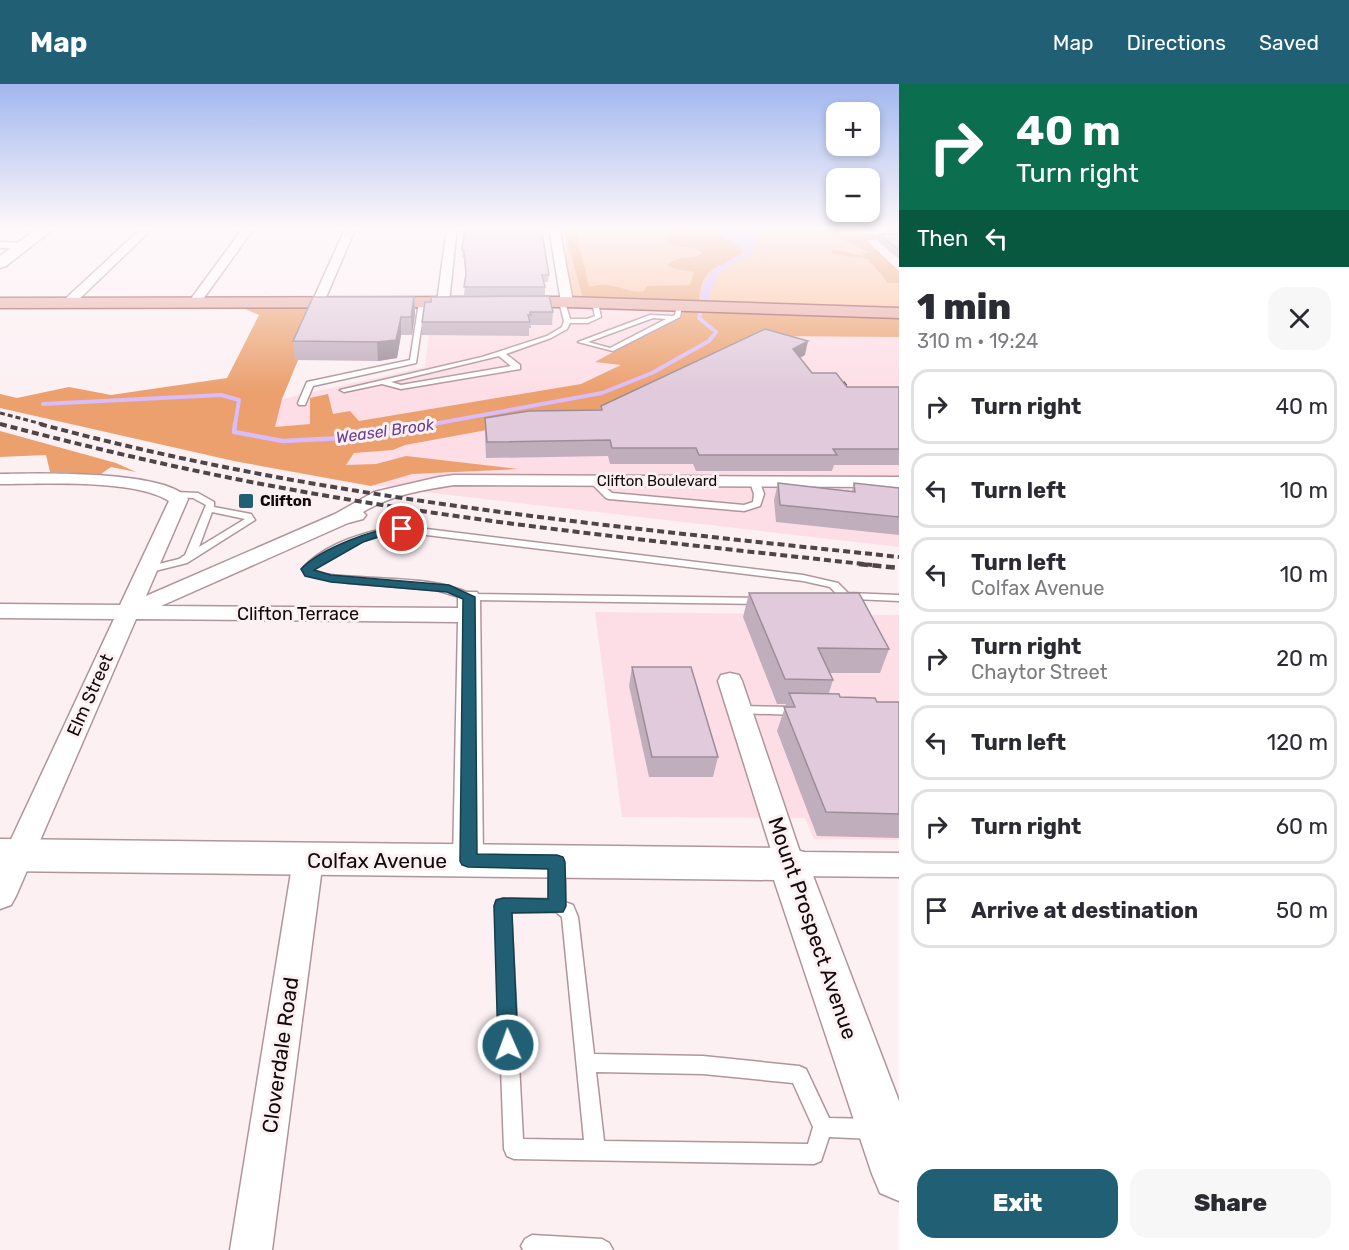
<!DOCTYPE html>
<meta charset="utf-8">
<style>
:root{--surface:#fff;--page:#f7f7f7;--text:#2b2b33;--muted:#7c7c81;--line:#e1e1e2;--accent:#215f75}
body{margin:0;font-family:Rubik,sans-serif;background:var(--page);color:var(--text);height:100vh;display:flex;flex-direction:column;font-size:22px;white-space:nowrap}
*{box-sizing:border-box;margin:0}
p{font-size:20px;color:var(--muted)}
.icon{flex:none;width:33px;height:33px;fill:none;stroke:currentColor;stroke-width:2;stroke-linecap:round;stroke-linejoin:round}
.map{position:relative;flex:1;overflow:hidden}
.side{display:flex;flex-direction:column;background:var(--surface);width:450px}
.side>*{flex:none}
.hud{background:#0b6e4f;color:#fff;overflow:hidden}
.fabs{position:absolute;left:826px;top:18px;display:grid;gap:12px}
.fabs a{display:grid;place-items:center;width:54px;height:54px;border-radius:12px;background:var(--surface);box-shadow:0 3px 9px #0003;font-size:30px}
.pin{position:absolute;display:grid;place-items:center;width:51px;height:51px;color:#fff;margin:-26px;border:3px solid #fff;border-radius:50%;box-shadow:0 2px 6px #0007}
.me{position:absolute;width:66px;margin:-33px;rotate:358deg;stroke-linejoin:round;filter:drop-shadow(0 0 4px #0008)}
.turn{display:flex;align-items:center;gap:21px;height:126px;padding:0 18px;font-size:27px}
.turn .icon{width:78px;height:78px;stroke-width:2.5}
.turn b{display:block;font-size:42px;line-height:51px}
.then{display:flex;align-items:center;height:57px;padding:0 18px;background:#0003;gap:12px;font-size:22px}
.round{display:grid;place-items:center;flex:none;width:63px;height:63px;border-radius:18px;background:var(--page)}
.overview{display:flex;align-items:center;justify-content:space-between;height:102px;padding:0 18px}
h1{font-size:36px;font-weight:800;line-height:45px}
.button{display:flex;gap:12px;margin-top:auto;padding:12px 18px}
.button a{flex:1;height:69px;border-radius:18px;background:var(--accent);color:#fff;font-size:24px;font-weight:800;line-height:69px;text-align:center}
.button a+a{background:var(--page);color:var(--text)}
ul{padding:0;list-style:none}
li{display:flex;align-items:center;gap:18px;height:75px;margin:0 12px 9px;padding:0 6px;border:3px solid var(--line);border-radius:18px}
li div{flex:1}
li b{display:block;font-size:22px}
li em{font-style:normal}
header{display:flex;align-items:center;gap:36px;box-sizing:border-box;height:84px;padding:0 30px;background:var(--accent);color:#fff}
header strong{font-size:28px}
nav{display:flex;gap:33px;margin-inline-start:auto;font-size:21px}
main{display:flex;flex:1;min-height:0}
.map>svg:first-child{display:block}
.built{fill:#fddee6}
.green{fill:#fcc19d}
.forest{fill:#eba06e}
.water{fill:#d9bcf9}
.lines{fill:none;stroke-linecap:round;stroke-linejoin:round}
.stream-far2{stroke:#d9bcf9;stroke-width:3}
.stream-far1{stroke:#d9bcf9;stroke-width:4}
.stream{stroke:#d9bcf9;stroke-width:4.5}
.lane-casing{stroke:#b1959d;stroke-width:3}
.street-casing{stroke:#b1959d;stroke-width:3}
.secondary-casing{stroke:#b1959d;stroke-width:3}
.primary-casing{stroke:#934d48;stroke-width:3}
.lane{fill:#fff;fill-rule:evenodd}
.street{fill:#fff;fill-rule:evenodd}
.secondary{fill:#fff;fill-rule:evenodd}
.primary{fill:#e8aaa4;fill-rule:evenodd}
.rail-far2{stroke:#4f4548;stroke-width:3;stroke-dasharray:5 3;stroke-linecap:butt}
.rail-far1{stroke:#4f4548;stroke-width:4;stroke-dasharray:7 4;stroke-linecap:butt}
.rail{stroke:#4f4548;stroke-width:4.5;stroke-dasharray:9 4.5;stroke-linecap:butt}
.wall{fill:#c1aebc}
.shaded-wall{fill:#9d8d99}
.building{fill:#e0cadb;stroke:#9d8d99;stroke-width:1.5}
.route{fill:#215f75;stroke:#153e4c;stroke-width:1.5}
.poi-dot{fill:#215f75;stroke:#fcf0f3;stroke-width:2}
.labels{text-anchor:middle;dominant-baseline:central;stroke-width:6;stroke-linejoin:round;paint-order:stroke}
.far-street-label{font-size:15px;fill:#12090c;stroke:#fcf0f3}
.far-poi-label{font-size:15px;font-weight:bold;fill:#12090c;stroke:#fcf0f3;text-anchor:start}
.far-water-label{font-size:16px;font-style:italic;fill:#6b3d94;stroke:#fcf0f3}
.street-label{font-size:18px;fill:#12090c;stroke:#fcf0f3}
.near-street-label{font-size:21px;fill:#12090c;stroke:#fcf0f3}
</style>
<header>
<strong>Map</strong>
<nav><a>Map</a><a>Directions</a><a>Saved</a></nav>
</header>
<main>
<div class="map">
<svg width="899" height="1166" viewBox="0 0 899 1166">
<rect width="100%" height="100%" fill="#fcf0f3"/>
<!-- built -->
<g class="built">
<path d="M432,221h193l274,16v226l-475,-55 -83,-11 -107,-20 42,-36 6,-26 143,-32z"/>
<path d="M595,528l304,3v225l-85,-1 -9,-21 -183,-1z"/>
</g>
<!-- green -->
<path class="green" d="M565,143h329l5,5 -33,8 33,31v39l-332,-8z"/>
<!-- forest -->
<g class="forest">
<path d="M564,143h28l-16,4 13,56c27,-7 38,8 55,4l3,-5 43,-1 4,-13 -18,-3 -9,-4c14,-11 23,-4 36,-12 -11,-9 -27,-3 -38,-13l4,-7 -24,-3 1,-3h60l37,20 1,4c-20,21 -42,7 -45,52l-116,-4z"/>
<path d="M768,143h126l5,5v8h-33l33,31v12h-11l-20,-24 -35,-5 -2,-4c12,-2 21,6 33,6l-1,-3 5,-1 -49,-24 -16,4z"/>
<path d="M322,218l-40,97 -7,28 35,-3v-26l18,-4 5,20 17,-3 9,10 222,-37 40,-19 -26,-3 85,-47 2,-6 217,7v21l-131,-1 -144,74 -45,3 -174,32 -12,5 -39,3 -8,12 30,-1 30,-8 112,13 -106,5 -41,12 -137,-25 -234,-53v-14l17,4 52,-11 42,8 116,-17 32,-63 -16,-7 -49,-5z"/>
<path d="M0,347l116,32 20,9 -25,-5 -10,7 -51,-2 -4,-17 -46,2z"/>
</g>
<!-- water -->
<path class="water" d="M706,143h55l-10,28c-26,12 -38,18 -43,48h-8c1,-29 19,-38 43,-49l2,-4z"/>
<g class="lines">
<!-- stream-far2 -->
<path class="stream-far2" d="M700,231l1,-4"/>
<!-- stream-far1 -->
<g class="stream-far1">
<path d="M43,320l178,-9 18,5 -4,25"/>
<path d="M428,341l174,-32 50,-20 57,-32 7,-9 -17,-14 1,-4"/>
</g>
<!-- stream -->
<path class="stream" d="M235,340l-1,8 49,9 82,-4 71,-13"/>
<!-- lane casing -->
<g class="lane-casing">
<g id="lane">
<path d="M874,143h7l16,9 -5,1z"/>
<path d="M422,216l3,2 -9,61 -103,23 -8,19h-6l-1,-2 9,-21 103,-22 9,-58z"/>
<path d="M562,216l3,2 5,17h17l8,-3 -3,-13 3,-2 3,2 3,14 -13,6h-18l-3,6 -16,9 -45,16 14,11v4l-119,20 -19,-5 -38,8 -4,-2 142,-33 65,-21 15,-9 2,-6 -5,-19zM499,272l12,10 -110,19 -10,-3z"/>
<path d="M677,221l5,1 -2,11 -67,34 -35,-9 72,-27 23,1 2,-1zM653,234l13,1 -56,29 -22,-6z"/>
<path d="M594,394l18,15 132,12 9,-3 1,-8 -4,-12 5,-3 5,3 4,12 -4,12 -16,5 -135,-12 -3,-1 -15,-15v-4z"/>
<path d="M175,408l23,1 16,9v5l37,7 4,6 -68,43 -40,10 -4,-1 -1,-2 1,-2 36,-9 6,-4 21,-50 -13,-7 -21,-1 -2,-2zM212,428l33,7 -46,28z"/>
<path d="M402,442l401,49 35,8 10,10 51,2v6l-46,-2 -9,6 -375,-5 -33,-10 -88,-7 -42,-8 -4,-6c23,-26 67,-39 100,-43zM402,448l401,49 27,6 11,12 -370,-5c-35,-16 -74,-14 -112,-17 -15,-1 -33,-1 -46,-7 25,-21 57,-34 89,-38z"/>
<path d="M740,622l58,1 6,4 -6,4 -62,-2 -2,-3 2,-3z"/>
<path d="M557,772l5,2 3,4v40l8,3 5,12 16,137 109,2 96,10 7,3 23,49 44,1 7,3 3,7 -3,7 -7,3 -44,-2 -8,24 -7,3 -300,-5 -7,-3 -3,-7 -9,-244 2,-5 6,-1h46v-37l3,-4zM511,828h45l6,5 22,223 -61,-1zM596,988l107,2 90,9 20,44 -5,17 -204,-3z"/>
<path d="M532,1151l70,4 7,4 4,7h-90l-2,-4 4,-7z"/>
</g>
</g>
<!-- street casing -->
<g class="street-casing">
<g id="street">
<path d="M143,143h11l-82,79h-8v-6z"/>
<path d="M244,143h11l-57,79h-8v-6z"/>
<path d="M346,143h10l-32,75 -2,3h-8l-2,-3z"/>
<path d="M447,143h10l-8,75 -6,4 -6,-4z"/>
<path d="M549,143h10l14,75 -2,3 -4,1 -6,-4z"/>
<path d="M835,143h26l38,7v6z"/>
<path d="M0,158l25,1 5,3 -5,3 -25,-1z"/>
<path d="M0,390c36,-1 168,-4 188,25l-42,97 189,-82 39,-22 65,-15 15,-2 445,2v10l-445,-2c-32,5 -63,10 -91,27l3,3 -3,4 -15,4 -187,83 297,2v-11l3,-5h16l3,5 3,264 -4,8 -11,4 -11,-4 -4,-8 5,-239 -322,-3 -120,277 -5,9 -11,4v-46l114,-244 -114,-1v-14l120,1 49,-104c-34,-22 -127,-17 -169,-17z"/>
<path d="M730,589l9,2 3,6 58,171 99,1v24l-110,-1 -11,-4 -60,-191 3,-6z"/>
<path d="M308,764l11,4 4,8 -51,390h-42l63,-390 4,-8z"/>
</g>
</g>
<!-- secondary casing -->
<g class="secondary-casing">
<g id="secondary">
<path d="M39,143h17l-50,39 -6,2v-12z"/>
<path d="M0,755l789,9 15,4 95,249v100l-19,-8 -8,-19 -98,-294 -774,-9z"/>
</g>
</g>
<!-- primary casing -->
<g class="primary-casing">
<path id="primary" d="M567,213l332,11v10l-332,-11 -567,1v-10z"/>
</g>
<!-- lane -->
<use href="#lane" class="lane"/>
<!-- street -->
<use href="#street" class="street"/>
<!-- secondary -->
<use href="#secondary" class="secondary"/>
<!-- primary -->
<use href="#primary" class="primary"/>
<!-- rail-far2 -->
<g class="rail-far2">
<path d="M843,298l15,19"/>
<path d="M0,329l46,12"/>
<path d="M0,340l5,1"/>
</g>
<!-- rail-far1 -->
<g class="rail-far1">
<path d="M0,340c73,19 147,37 221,52 215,44 434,65 651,89"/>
<path d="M40,340c281,76 571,102 859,133"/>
</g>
<!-- rail -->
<path class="rail" d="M859,480l40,4"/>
</g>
<!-- wall -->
<g class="wall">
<path d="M465,143l84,48 -1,7h-4l1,5v8h-81l2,-19 -2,-18h-2v-8z"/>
<path d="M879,150h20v25l-22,-18z"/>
<path d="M549,212l4,16 -1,13h-21v3h-2v8l-107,-1v-13z"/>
<path d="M414,213l1,17 -3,21h-11l-4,23 -19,3 -83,-1 -2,-19z"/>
<path d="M805,271l-5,3 12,15 35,14h52v78h-65l-2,6h-136l-3,-7h-83l-2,-8 -122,2 -1,-24v-16l115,-8 1,-4z"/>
<path d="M778,399l74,8 2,-8 45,5v47l-123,-13 -2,-22z"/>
<path d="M749,509l140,56 -9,24h-50l3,7 -4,13 11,4 37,5h22v136l-82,-2 -40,-105 9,-27h-9l-34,-87z"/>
<path d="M632,583l86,90 -5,20h-64l-20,-91z"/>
</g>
<!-- shaded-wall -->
<g class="shaded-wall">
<path d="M414,213l1,17 -3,21 -1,-18z"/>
<path d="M401,233v18l-4,23 -19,3 -1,-19z"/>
<path d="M808,257l-3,14 -15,8 3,-14z"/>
</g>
<!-- building -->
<g class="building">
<path d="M465,143h76l8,48h-7l3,12h-81l2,-13 -2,-24h-2z"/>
<path d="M879,150h20v16z"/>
<path d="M549,212l4,16h-23l1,3h-3l2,7h-108l3,-20h6v-5z"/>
<path d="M313,213h101l-3,20h-10l-5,23 -19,2 -84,-1z"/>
<path d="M765,245l43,12 -15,8 19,24h24l11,14h52v62h-66l4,6h-138l-3,-7h-84l-2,-8 -123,2 -2,-24 44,-7 73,-1 -1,-4z"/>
<path d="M778,399l77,9 -1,-9 45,5v29l-119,-12z"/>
<path d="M749,509h110l30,56 -71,-1 15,32 -48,-1z"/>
<path d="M632,583h59l27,90h-66z"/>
<path d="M789,609l50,1 1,3 35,1 2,4h22v112l-73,-2 -42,-105h11z"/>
</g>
<!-- sky -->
<linearGradient id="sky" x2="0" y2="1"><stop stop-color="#a2b7ef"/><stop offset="0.47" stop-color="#fef8fa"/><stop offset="1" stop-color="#fef8fa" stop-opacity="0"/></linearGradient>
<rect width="899" height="307" fill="url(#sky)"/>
<!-- route -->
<path class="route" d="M402,442l4,1v4l-22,4 -21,7 -49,28 17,5 118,10 26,12 2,257 80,1 6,2 2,5 1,44 -3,6 -51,1 6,132 -3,6 -7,3 -7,-3 -3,-6 -4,-139 2,-6 7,-2 45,1v-30l-80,-2 -6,-2 -2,-4 3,-262 -16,-7 -116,-10 -26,-6 -4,-7c20,-21 73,-40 101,-43z"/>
<!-- markers -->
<rect class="poi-dot" x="238" y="409" width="16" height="16" rx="3"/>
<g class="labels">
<!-- far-street labels -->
<g class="far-street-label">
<text x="657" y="397">Clifton Boulevard</text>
</g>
<!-- far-poi labels -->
<g class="far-poi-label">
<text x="260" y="417">Clifton</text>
</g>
<!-- far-water labels -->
<g class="far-water-label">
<text transform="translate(385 347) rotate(-8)">Weasel Brook</text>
</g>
<!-- street labels -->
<g class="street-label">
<text x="298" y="530">Clifton Terrace</text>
<text transform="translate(90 611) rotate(-66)">Elm Street</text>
</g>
<!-- near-street labels -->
<g class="near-street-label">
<text x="377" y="776">Colfax Avenue</text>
<text transform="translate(813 844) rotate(71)">Mount Prospect Avenue</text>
<text transform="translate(280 971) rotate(-82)">Cloverdale Road</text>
</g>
</g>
</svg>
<div class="fabs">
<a>+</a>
<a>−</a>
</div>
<div class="pin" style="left:402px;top:445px;background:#d93025"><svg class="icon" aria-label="arrive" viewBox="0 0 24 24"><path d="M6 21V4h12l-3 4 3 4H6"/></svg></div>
<svg class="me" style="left:508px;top:961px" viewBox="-20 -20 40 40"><circle r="17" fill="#215f75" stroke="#fff" stroke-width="3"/><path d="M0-11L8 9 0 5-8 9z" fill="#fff"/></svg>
</div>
<section class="side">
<div class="hud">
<div class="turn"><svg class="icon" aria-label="right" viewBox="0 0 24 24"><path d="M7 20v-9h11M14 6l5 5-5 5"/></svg><div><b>40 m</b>Turn right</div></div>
<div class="then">Then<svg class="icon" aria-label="left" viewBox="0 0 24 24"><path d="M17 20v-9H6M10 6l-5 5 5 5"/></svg></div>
</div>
<div class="overview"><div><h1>1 min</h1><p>310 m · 19:24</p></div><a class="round"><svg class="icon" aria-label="close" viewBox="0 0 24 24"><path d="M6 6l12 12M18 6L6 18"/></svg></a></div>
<ul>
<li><svg class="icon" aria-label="right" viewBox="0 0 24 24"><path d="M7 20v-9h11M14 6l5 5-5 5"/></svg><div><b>Turn right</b></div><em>40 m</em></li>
<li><svg class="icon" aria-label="left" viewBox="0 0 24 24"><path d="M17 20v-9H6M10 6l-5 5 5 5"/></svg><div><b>Turn left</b></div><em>10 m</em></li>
<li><svg class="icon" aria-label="left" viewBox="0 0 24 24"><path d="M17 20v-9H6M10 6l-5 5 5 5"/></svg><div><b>Turn left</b><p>Colfax Avenue</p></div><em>10 m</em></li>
<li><svg class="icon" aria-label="right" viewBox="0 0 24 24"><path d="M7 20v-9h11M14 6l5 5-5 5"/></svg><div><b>Turn right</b><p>Chaytor Street</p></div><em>20 m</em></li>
<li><svg class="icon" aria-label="left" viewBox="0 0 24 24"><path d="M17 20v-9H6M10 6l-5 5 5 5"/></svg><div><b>Turn left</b></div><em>120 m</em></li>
<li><svg class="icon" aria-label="right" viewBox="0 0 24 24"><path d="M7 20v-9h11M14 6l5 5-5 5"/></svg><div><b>Turn right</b></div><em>60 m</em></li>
<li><svg class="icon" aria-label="arrive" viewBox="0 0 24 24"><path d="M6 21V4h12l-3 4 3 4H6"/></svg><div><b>Arrive at destination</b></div><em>50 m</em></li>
</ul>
<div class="button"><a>Exit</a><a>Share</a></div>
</section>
</main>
